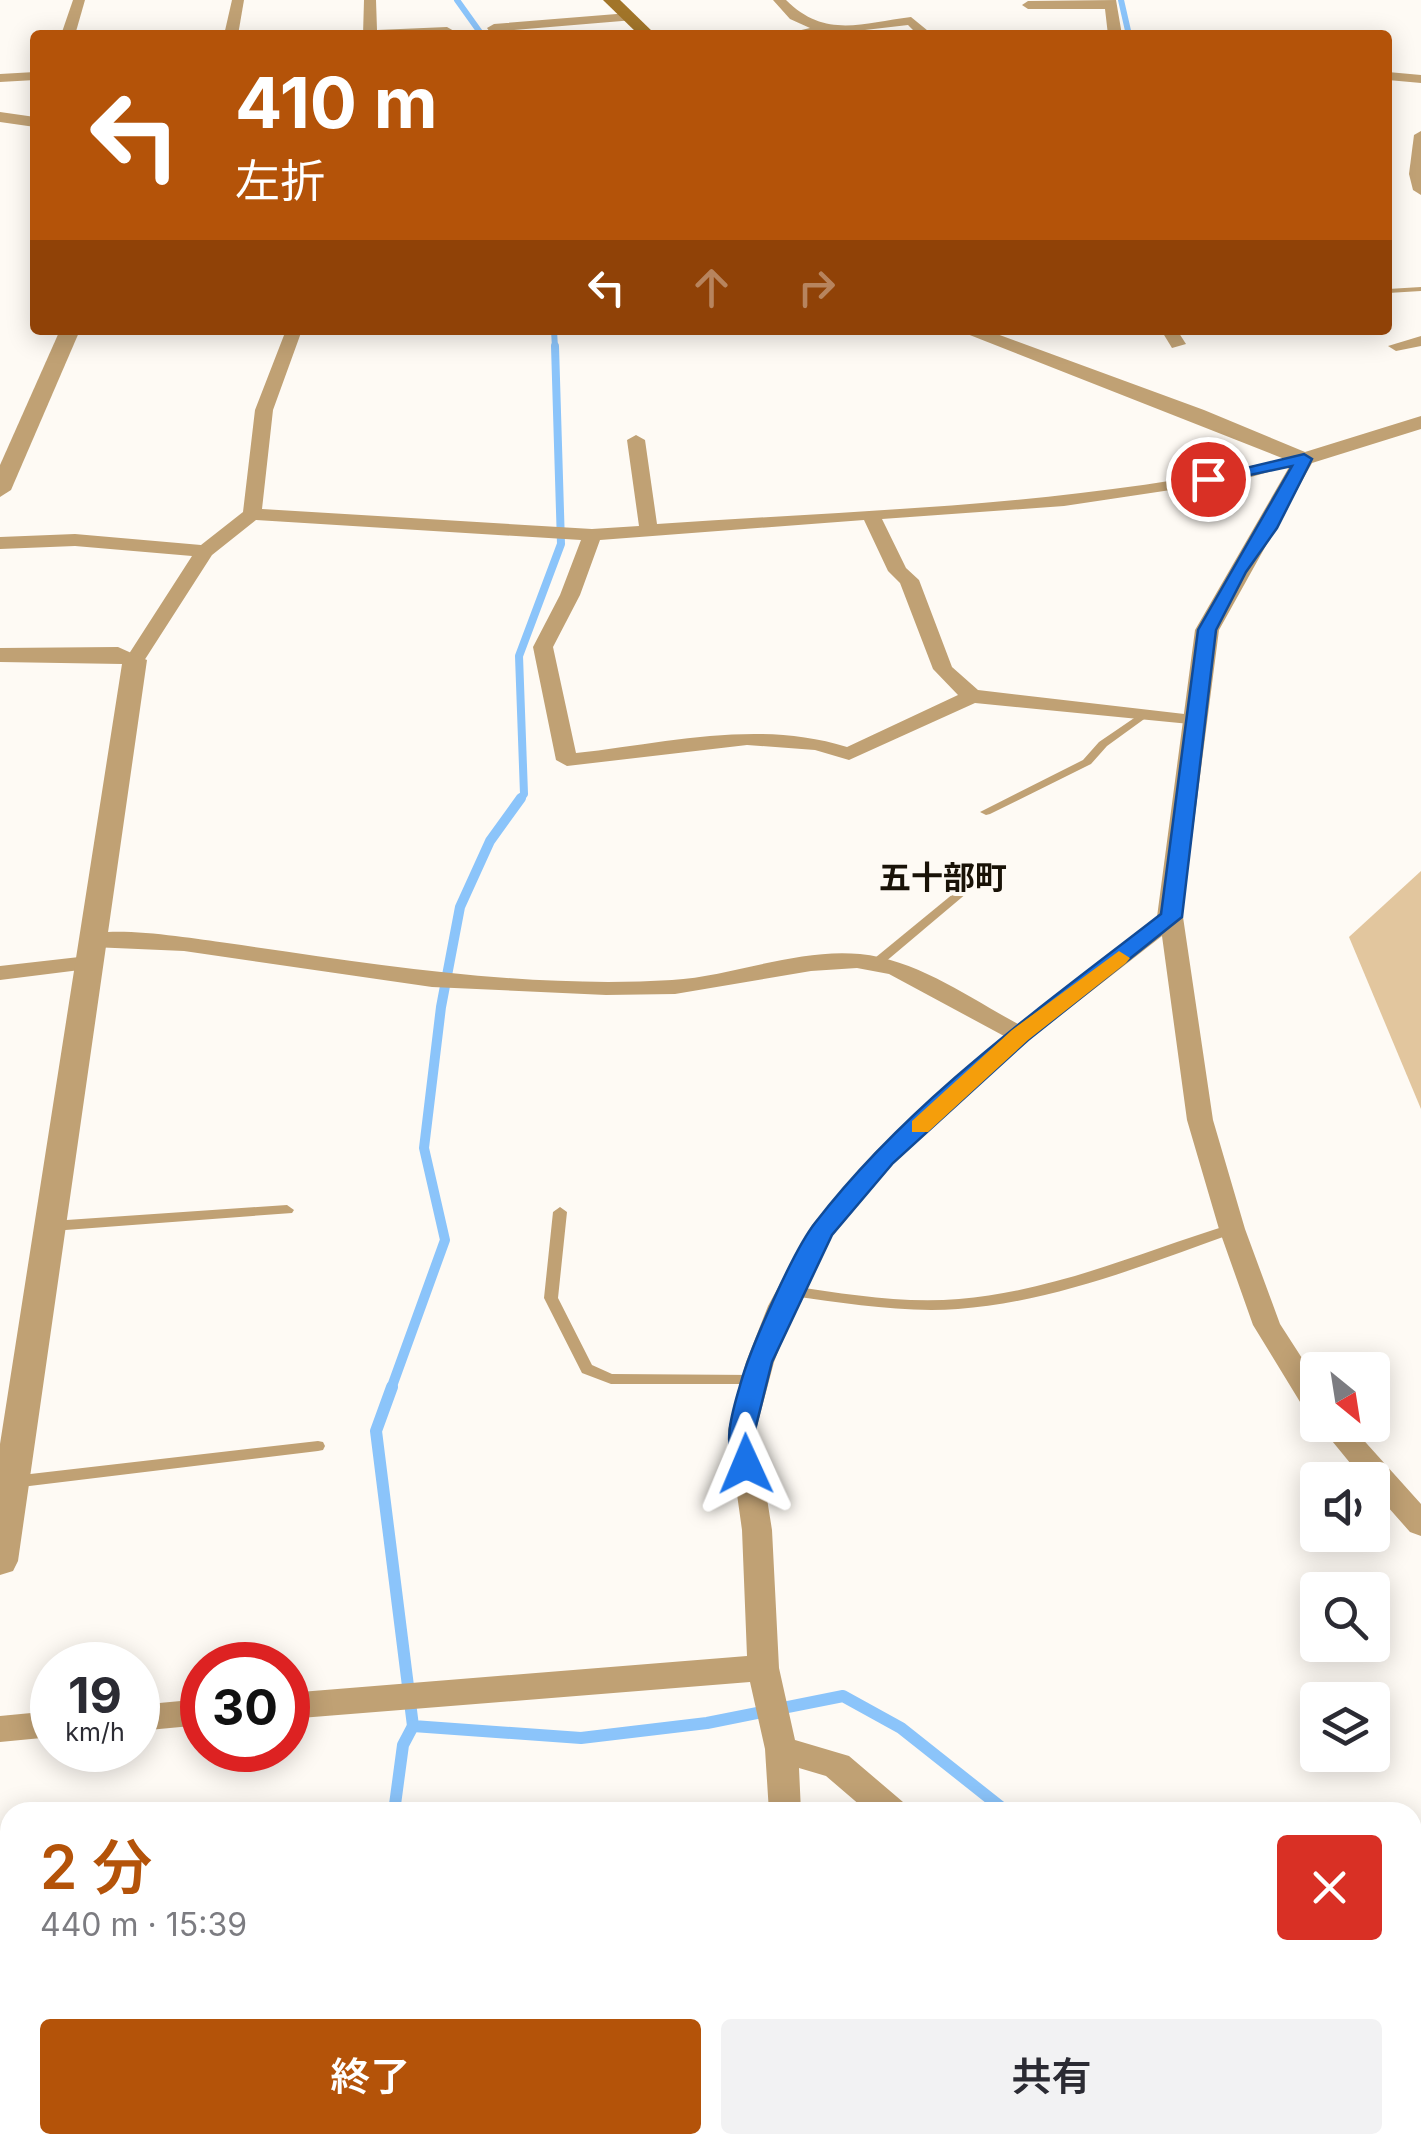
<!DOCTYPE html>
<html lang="ja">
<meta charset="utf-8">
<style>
:root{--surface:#fff;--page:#f2f2f3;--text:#2b2b33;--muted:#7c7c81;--accent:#b45309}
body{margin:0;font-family:Inter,"Noto Sans JP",sans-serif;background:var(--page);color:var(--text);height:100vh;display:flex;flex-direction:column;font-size:38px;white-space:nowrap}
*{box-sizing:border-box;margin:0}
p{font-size:32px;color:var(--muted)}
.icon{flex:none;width:55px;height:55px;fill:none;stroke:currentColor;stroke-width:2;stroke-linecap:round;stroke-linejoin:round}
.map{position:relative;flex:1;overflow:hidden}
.drawer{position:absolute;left:0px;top:1802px;width:1422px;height:352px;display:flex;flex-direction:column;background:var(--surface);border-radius:30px 30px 0 0;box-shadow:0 5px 25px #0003}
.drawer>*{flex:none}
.hud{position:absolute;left:30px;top:30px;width:1362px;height:305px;border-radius:10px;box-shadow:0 5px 25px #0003;background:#b45309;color:#fff;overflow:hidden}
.needle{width:65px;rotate:150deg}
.fabs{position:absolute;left:1300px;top:1352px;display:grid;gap:20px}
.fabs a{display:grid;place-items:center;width:90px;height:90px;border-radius:10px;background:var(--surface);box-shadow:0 5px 25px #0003;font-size:50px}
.speed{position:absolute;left:30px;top:1642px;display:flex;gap:20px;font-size:50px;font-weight:700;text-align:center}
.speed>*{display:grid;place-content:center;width:130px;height:130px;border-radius:50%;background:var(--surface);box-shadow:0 5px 25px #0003;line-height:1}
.speed small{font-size:25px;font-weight:400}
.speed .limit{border:15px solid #d22;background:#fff;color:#111}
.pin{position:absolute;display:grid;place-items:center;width:85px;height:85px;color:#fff;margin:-42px;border:5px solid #fff;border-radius:50%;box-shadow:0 2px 10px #0007}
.me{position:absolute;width:110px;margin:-55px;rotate:359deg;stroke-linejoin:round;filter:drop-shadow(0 0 8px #0008)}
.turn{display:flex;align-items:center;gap:35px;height:210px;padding:0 40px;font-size:45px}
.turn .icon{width:130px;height:130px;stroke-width:2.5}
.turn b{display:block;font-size:70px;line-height:85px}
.lanes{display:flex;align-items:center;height:95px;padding:0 40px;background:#0003;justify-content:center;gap:50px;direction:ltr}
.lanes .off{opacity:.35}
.round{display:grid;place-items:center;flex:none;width:105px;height:105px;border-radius:10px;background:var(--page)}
.summary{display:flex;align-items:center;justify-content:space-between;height:170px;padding:0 40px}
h1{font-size:60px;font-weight:600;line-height:75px;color:var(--accent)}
.button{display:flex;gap:20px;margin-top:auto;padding:20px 40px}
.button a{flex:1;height:115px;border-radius:10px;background:var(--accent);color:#fff;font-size:40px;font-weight:600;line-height:115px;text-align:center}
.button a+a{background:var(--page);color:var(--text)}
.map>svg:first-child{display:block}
.green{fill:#e2c69e}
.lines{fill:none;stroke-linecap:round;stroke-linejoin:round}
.stream-far3{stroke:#8bc4fa;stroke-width:6}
.stream-far2{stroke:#8bc4fa;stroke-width:8}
.stream-far1{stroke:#8bc4fa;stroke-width:10}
.stream{stroke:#8bc4fa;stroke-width:12}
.service{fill:#c0a174;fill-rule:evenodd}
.minor{fill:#c0a174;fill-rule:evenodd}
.tertiary{fill:#c0a174;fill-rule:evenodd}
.secondary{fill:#a27529;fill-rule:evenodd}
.route{fill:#1a73e8;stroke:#114b97;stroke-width:2.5}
.slow{fill:#f59e0b}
.labels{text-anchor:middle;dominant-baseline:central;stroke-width:8;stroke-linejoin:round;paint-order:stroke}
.quarter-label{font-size:32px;font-weight:bold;fill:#191207;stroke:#fefaf4}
</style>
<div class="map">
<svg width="1421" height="2154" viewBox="0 0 1421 2154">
<rect width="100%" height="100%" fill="#fefaf4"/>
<!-- green -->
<path class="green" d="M1421,871v238l-72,-172z"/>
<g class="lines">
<!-- stream-far3 -->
<g class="stream-far3">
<path d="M457,0l25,35"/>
<path d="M1121,0l8,35"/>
<path d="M554,330l1,18"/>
</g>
<!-- stream-far2 -->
<path class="stream-far2" d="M519,801l5,-7 -5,-138 42,-112 -6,-198"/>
<!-- stream-far1 -->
<path class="stream-far1" d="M391,1389l54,-149 -21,-92 17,-141 19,-100 30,-66 31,-43"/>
<!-- stream -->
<g class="stream">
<path d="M392,1387l-16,44 37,295 168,12 126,-15 136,-27 58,32 106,84"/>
<path d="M394,1812l9,-67 10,-19"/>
<path d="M1412,2065l9,3"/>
<path d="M351,2154l1,-9"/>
</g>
<!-- service -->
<g class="service">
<path d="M1421,287v4l-33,2v-4z"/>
<path d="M1143,712l4,1v4l-40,29 -16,18 -101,50 -4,1 -6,-3 103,-52 16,-18z"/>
<path d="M963,888l6,3 -2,2 -89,75h-8l-2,-3 2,-3 89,-73z"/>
<path d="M287,1205l7,5 -2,3 -240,18 -7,-5 7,-5z"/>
<path d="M560,1207l7,5 -9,86 34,67 20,9 143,1 5,1 2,4 -2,4h-149l-29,-11 -38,-75 9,-86z"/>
<path d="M1232,1224l5,2 2,3 -2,3c-90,32 -183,70 -279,77 -56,4 -112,-6 -167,-13l-5,-2 -2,-3 2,-3 5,-2c55,8 112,18 168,13 96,-8 182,-47 273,-75z"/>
<path d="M318,1441l5,1 2,4 -2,4 -5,1 -305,37 -5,-2 -2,-4 2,-4 5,-2z"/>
<path d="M10,2140v5h20l2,9h-32v-13z"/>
</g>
<!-- minor -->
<g class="minor">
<path d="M73,0h12l-10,35h-14z"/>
<path d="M232,0h12l-6,35h-14z"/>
<path d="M364,0h12l1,30 70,-3 7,4 -7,4h-84z"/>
<path d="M773,0h13c39,39 76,23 125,17l22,18h-15l-10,-10 -86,10h-42l30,-7 -20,-9z"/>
<path d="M1116,0l6,35h-14l-3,-26h-77l-6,-4 6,-4z"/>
<path d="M629,13l5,1v6l-131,11 3,4h-14l-5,-7 7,-4z"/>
<path d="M35,72v8l-35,2v-8z"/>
<path d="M1388,72l33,3v8l-33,-3z"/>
<path d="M1421,131v64l-8,-5 -4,-16 5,-39z"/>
<path d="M286,330h16l-29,80 -11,99 330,20 47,-3 -12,-86 9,-5 9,5 12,84c215,-15 437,-18 647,-70l9,5 -69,20 -180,27 -182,13 24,49 13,12 33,87 26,23 215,25 7,2v8l-225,-22 -126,57 -34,-10 -68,-5 -180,21 -11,-6 -23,-113 27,-52 21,-55 -325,-20 -44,35 -70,109 -7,2 -10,-6 67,-104 -117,-10 -75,3v-12l75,-3 126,11 42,-33 12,-102zM864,520l24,51 12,12 33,86 25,26 -111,52c-89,-28 -180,-4 -271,6l-23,-106 27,-52 20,-55z"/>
<path d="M1161,330h16l9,14 -14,4z"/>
<path d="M1421,336v10l-25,5 -8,-5z"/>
<path d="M1171,910l12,7 30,203 32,109 35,95 38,59v35l-10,-3 -55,-90 -34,-96 -32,-109 -25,-184 -133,104 -136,124 -61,72 -36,70 -22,56 -18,68 16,100 7,138 16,72 54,16 54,46 4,10h-39l-42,-36 -27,-8 2,44h-32l-4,-63 -15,-67 -462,37v-26l459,-37 -5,-126 -14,-100 18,-68 22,-56 44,-81 63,-73 129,-116 -115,-62 -32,-6 -46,3 -136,23 -69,1 -174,-8 -248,-36 -92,-4 -12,-7 4,-5c35,-9 106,3 143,8 147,21 297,46 445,37 62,-4 126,-32 188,-26 58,6 108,43 158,70l145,-112z"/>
<path d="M88,956l12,7 -4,5 -96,12v-14z"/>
<path d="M1319,1425h31l71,79v32l-11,-4 -38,-43v-9h-8z"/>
<path d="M202,1699v26l-64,6v-26z"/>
<path d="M52,1711v26l-52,5v-26z"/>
<path d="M786,2145h36l2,9h-38z"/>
<path d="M1217,2145h42l4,9h-43z"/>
</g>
<!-- tertiary -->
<g class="tertiary">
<path d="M0,112l35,5v10l-35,-5z"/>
<path d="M60,330h20l-69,160 -11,7v-32z"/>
<path d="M957,330h29l218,80 101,42 116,-36v13l-109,34 -93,167 -38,293 -10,2 -14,-8 38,-287 97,-168z"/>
<path d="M118,647l29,13 -129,901 -5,10 -13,4v-131l122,-780 -122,-2v-14z"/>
</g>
<!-- secondary -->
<path class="secondary" d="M603,0h17l36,35h-17z"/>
</g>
<!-- route -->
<path class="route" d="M1304,454l8,5 -35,69 -31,44 -30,58 -34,287 -154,123 -135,123 -61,72 -60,127 -17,68 5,34 -4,7h-19c-16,-29 -4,-60 4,-89 10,-35 52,-131 74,-159 94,-122 225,-215 346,-309l37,-284 94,-164 -84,18 -8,-5z"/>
<!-- slow -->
<path class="slow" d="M1119,951l11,7 -4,5 -98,77 -100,92h-16v-11l100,-91z"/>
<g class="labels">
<!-- quarter labels -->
<g class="quarter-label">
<text x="943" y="877">五十部町</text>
</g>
</g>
</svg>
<div class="fabs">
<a><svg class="needle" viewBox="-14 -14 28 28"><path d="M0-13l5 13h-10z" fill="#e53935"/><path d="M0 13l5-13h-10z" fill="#7c7c81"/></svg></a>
<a><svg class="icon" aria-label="sound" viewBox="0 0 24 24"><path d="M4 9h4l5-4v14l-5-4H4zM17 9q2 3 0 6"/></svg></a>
<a><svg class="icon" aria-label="search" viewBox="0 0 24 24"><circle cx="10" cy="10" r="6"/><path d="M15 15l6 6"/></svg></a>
<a><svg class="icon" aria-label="layers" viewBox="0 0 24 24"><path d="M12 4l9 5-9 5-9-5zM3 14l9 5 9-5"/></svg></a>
</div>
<div class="speed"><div>19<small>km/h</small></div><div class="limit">30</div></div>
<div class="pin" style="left:1208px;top:479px;background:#d93025"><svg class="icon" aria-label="arrive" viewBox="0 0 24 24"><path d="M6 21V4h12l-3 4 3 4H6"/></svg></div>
<svg class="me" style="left:746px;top:1464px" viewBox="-20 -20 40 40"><path d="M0-17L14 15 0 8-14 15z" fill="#1a73e8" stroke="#fff" stroke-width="4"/></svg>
<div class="hud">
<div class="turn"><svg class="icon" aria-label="left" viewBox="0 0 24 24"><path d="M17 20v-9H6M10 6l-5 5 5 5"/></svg><div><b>410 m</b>左折</div></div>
<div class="lanes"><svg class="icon" aria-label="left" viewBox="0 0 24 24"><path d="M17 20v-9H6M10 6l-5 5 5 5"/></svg><svg class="icon off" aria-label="ahead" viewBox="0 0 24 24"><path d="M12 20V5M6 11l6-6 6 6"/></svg><svg class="icon off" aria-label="right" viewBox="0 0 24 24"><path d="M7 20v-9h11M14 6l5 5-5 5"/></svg></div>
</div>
<section class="drawer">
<div class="summary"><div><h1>2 分</h1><p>440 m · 15:39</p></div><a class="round" style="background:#d93025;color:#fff"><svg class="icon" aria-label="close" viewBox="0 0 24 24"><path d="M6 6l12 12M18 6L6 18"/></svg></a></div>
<div class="button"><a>終了</a><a>共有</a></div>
</section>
</div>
